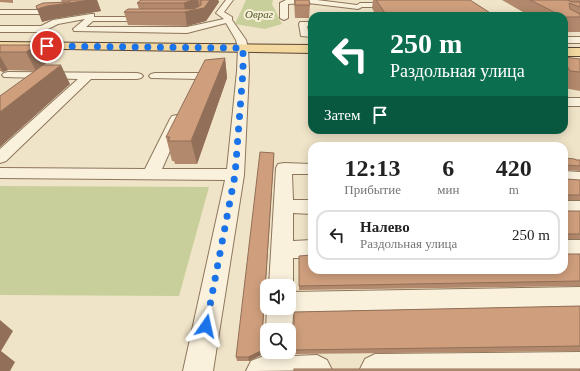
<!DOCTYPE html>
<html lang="ru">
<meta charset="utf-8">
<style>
:root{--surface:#fff;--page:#f2f2f2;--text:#222;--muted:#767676;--line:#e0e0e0}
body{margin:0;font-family:"Times New Roman",serif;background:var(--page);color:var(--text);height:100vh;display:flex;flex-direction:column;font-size:15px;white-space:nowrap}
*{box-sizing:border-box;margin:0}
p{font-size:13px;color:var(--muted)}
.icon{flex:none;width:22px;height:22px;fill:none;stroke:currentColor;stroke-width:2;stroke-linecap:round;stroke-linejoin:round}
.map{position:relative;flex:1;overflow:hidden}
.sheet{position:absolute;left:308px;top:142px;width:260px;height:132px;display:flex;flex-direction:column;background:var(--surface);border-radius:12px;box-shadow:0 2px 10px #0003}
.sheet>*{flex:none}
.hud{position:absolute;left:308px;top:12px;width:260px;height:122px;border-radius:12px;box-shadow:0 2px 10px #0003;background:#0b6e4f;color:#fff;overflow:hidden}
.controls{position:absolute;left:260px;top:279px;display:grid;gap:8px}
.controls a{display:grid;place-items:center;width:36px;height:36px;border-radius:8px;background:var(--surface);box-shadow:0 2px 10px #0003;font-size:20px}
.pin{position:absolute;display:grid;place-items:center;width:34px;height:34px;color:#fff;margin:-17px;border:2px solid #fff;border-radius:50%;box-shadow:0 1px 4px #0007}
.me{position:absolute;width:44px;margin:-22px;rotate:11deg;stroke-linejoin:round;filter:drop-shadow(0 0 3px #0008)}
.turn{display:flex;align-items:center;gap:14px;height:84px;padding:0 16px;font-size:18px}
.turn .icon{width:52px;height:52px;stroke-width:2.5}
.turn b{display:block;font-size:28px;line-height:34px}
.then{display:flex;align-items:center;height:38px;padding:0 16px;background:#0003;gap:8px;font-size:15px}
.eta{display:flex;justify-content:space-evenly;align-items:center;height:68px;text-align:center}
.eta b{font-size:24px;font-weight:700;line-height:28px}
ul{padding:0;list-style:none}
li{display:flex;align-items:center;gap:12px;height:50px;margin:0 8px 6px;padding:0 8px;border:2px solid var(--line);border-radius:12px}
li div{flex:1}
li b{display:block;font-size:15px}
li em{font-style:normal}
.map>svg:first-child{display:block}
.green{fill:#c9cf9b}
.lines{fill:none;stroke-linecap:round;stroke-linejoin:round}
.minor-casing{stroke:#8d765c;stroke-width:2}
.major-casing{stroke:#5b4430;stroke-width:2}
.minor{fill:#faf1dc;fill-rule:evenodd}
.major{fill:#f3d9a0;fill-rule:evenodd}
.wall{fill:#b2896c}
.shaded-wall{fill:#916f58}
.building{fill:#cf9f7d;stroke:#916f58}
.route{stroke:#1a73e8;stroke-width:7;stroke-dasharray:0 12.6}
.labels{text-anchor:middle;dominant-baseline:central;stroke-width:4;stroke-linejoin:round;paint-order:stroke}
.far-park-label{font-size:11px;font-style:italic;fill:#4d5a26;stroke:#f7eed8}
</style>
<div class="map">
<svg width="580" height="371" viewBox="0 0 580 371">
<rect width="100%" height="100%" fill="#f0e4c8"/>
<!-- green -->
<g class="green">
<path d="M246,0h27l-1,4 10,20 -17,5 -30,-5z"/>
<path d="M0,186l209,1 -30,109 -179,-1z"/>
</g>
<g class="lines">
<!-- minor casing -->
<g class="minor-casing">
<g id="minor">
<path d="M226,0h7l-9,12 8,5v3l14,20 2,8 1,23 -5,104 -31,196h-30l42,-191 -225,-2v-10l145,1 25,-50 2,-3 5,-1 5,1 2,3 -22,50h65l10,-98 1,-23 -2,-8 -10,-17 -39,10 -113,-2 -1,-2 12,-10 -27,5 -16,8h-42v-6h41l12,-6 38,-6h3v3h55l4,2 -4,2h-56l-7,6h101l37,-8 -8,-6z"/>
<path d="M286,0h31l40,5 3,-2h37l4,2 -4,2h-35l-4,2 -50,-6 -20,1v14l-4,2 -4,-2v-15z"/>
<path d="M0,10h63l4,2 -4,2h-63z"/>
<path d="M300,22h12v4h-5l1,5h4v6l-11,-1 -2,-12z"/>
<rect x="564" y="37" width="16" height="6"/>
<path d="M8,72l129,1 4,1 2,2 -2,2 -4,1h-46l-85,82 -6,2v-14l78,-70 -74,-2 -2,-2 2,-2z"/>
<path d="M155,73h43l4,1 2,2 -2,2 -4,1 -47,-1 -2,-2 2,-2z"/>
<rect x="564" y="98" width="16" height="8"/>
<path d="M284,163l28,1v10h-20l1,26h19v14l-19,-1v28l19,-1v18h-19v28l-3,6 290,-5v22l-287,6 -1,15 -3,8v-8h-22v3l-1,-3 1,-22h22v-22h-20l7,-118 2,-4z"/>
<path d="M564,171l16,1v12l-16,-1z"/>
<rect x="564" y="201" width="16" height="14"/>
<rect x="564" y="240" width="16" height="18"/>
<path d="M267,345v7h22v-7l3,11 25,-1 10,5 5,10 -86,1 5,-10 13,-5z"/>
<path d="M580,352v19h-219l-1,-2 5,-10 10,-5z"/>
</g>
</g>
<!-- major casing -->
<g class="major-casing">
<g id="major">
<path d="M0,42l312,3v8l-312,-5z"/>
<rect x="564" y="48" width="16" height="8"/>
</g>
</g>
<!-- minor -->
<use href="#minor" class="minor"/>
<!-- major -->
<use href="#major" class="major"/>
</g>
<!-- wall -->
<g class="wall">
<path d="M0,0h13v3l-13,-1z"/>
<path d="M61,0h36l4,11 -48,8 -11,3 20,-20z"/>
<path d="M141,0h77l1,2 -13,19 -19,5 -59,-1 -4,-13 15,-3 -2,-6z"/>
<path d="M294,0h15l1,5 -1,13h-14z"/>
<path d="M373,0h97l25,16h-119l-4,-8z"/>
<path d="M502,0h78v32h-16v-16h-34z"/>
<path d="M0,45h38l8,18 -2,2 26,19 -70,63v-51l35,-25 -27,-1 -5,2 -3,-1z"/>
<path d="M564,57l16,2v32l-16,-3z"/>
<path d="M225,58l2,20 -30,86h-22l-1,-3h-2l-6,-24z"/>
<path d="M274,158l-13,197 -12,6h-12l-1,-4z"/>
<path d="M564,158l16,2v11l-14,-1v9l14,1v20h-14v11h14v28h-13v15h13v32l-281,4v-34l13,14z"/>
<path d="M580,306v45l-287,3 1,-42z"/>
</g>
<!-- shaded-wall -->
<g class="shaded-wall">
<path d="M91,0h6l4,11 -48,8 -11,3 -5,-13 10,-3z"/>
<path d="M193,0h5l2,9 10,-9h8l1,2 -13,19 -19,5 -3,-23z"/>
<path d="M38,45l8,18 -10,8 -10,-19z"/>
<path d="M0,56l8,14 -5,2 -3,-5z"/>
<path d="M225,58l2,20 -30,86 -6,-23z"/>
<path d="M61,65l9,19 -70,63v-35z"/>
<path d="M274,153l-13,202 -12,6 -1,-4z"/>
<path d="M0,320l13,11 -12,20 14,11 -5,9h-10z"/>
</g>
<!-- building -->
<g class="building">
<path d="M71,0h20l-44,6 -10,3 -1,-3 7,-3 26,-1z"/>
<path d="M141,0h52l-9,3h-47z"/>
<path d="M201,0h9l-6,8 -20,4h-60l4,-3h66l7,-4z"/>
<path d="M295,0h14l1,5h-15z"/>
<path d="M376,0h94l25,16h-108z"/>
<path d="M530,0h37l5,2h8v5l-11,-4 1,6 10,5v3h-15l-1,-1h-2z"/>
<path d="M0,45h38l-12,7h-26z"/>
<path d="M564,57l16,2v13l-10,-1 -6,-10z"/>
<path d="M225,58l-34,83h-23l2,-4h-4l39,-77z"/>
<path d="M43,65h18l-61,47v-16z"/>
<path d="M260,152l14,1 -13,198 -13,6h-12z"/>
<path d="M564,158l11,1 1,1h4v6l-14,-1v14l14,1v15h-14v16h14v23h-13v20h13v27l-281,5v-30l13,-1v15h252z"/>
<path d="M580,306v40l-286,4v-38z"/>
<rect x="294" y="369" width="286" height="2"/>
</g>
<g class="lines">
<!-- route -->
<path class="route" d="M47,46l196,2v23l-8,104 -29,151"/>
</g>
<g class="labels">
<!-- far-park labels -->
<g class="far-park-label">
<text x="259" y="14">Овраг</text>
</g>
</g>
</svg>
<div class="controls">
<a><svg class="icon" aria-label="sound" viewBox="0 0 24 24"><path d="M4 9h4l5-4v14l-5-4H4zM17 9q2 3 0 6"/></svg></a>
<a><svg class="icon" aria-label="search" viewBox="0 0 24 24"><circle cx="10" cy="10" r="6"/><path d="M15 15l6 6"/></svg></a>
</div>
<div class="pin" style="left:47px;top:46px;background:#d93025"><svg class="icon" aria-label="arrive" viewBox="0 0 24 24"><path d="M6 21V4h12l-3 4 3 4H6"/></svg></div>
<svg class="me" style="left:206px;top:326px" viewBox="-20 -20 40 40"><path d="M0-17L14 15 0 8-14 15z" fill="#1a73e8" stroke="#fff" stroke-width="4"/></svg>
<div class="hud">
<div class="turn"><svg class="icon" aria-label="left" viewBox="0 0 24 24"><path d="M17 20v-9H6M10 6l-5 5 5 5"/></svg><div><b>250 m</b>Раздольная улица</div></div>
<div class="then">Затем<svg class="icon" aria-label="arrive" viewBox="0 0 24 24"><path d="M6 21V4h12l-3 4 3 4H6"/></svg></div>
</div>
<section class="sheet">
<div class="eta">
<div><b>12:13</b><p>Прибытие</p></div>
<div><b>6</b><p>мин</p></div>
<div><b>420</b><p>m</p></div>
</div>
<ul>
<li><svg class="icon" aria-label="left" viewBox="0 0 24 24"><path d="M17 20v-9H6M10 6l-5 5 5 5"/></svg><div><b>Налево</b><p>Раздольная улица</p></div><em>250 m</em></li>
</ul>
</section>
</div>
